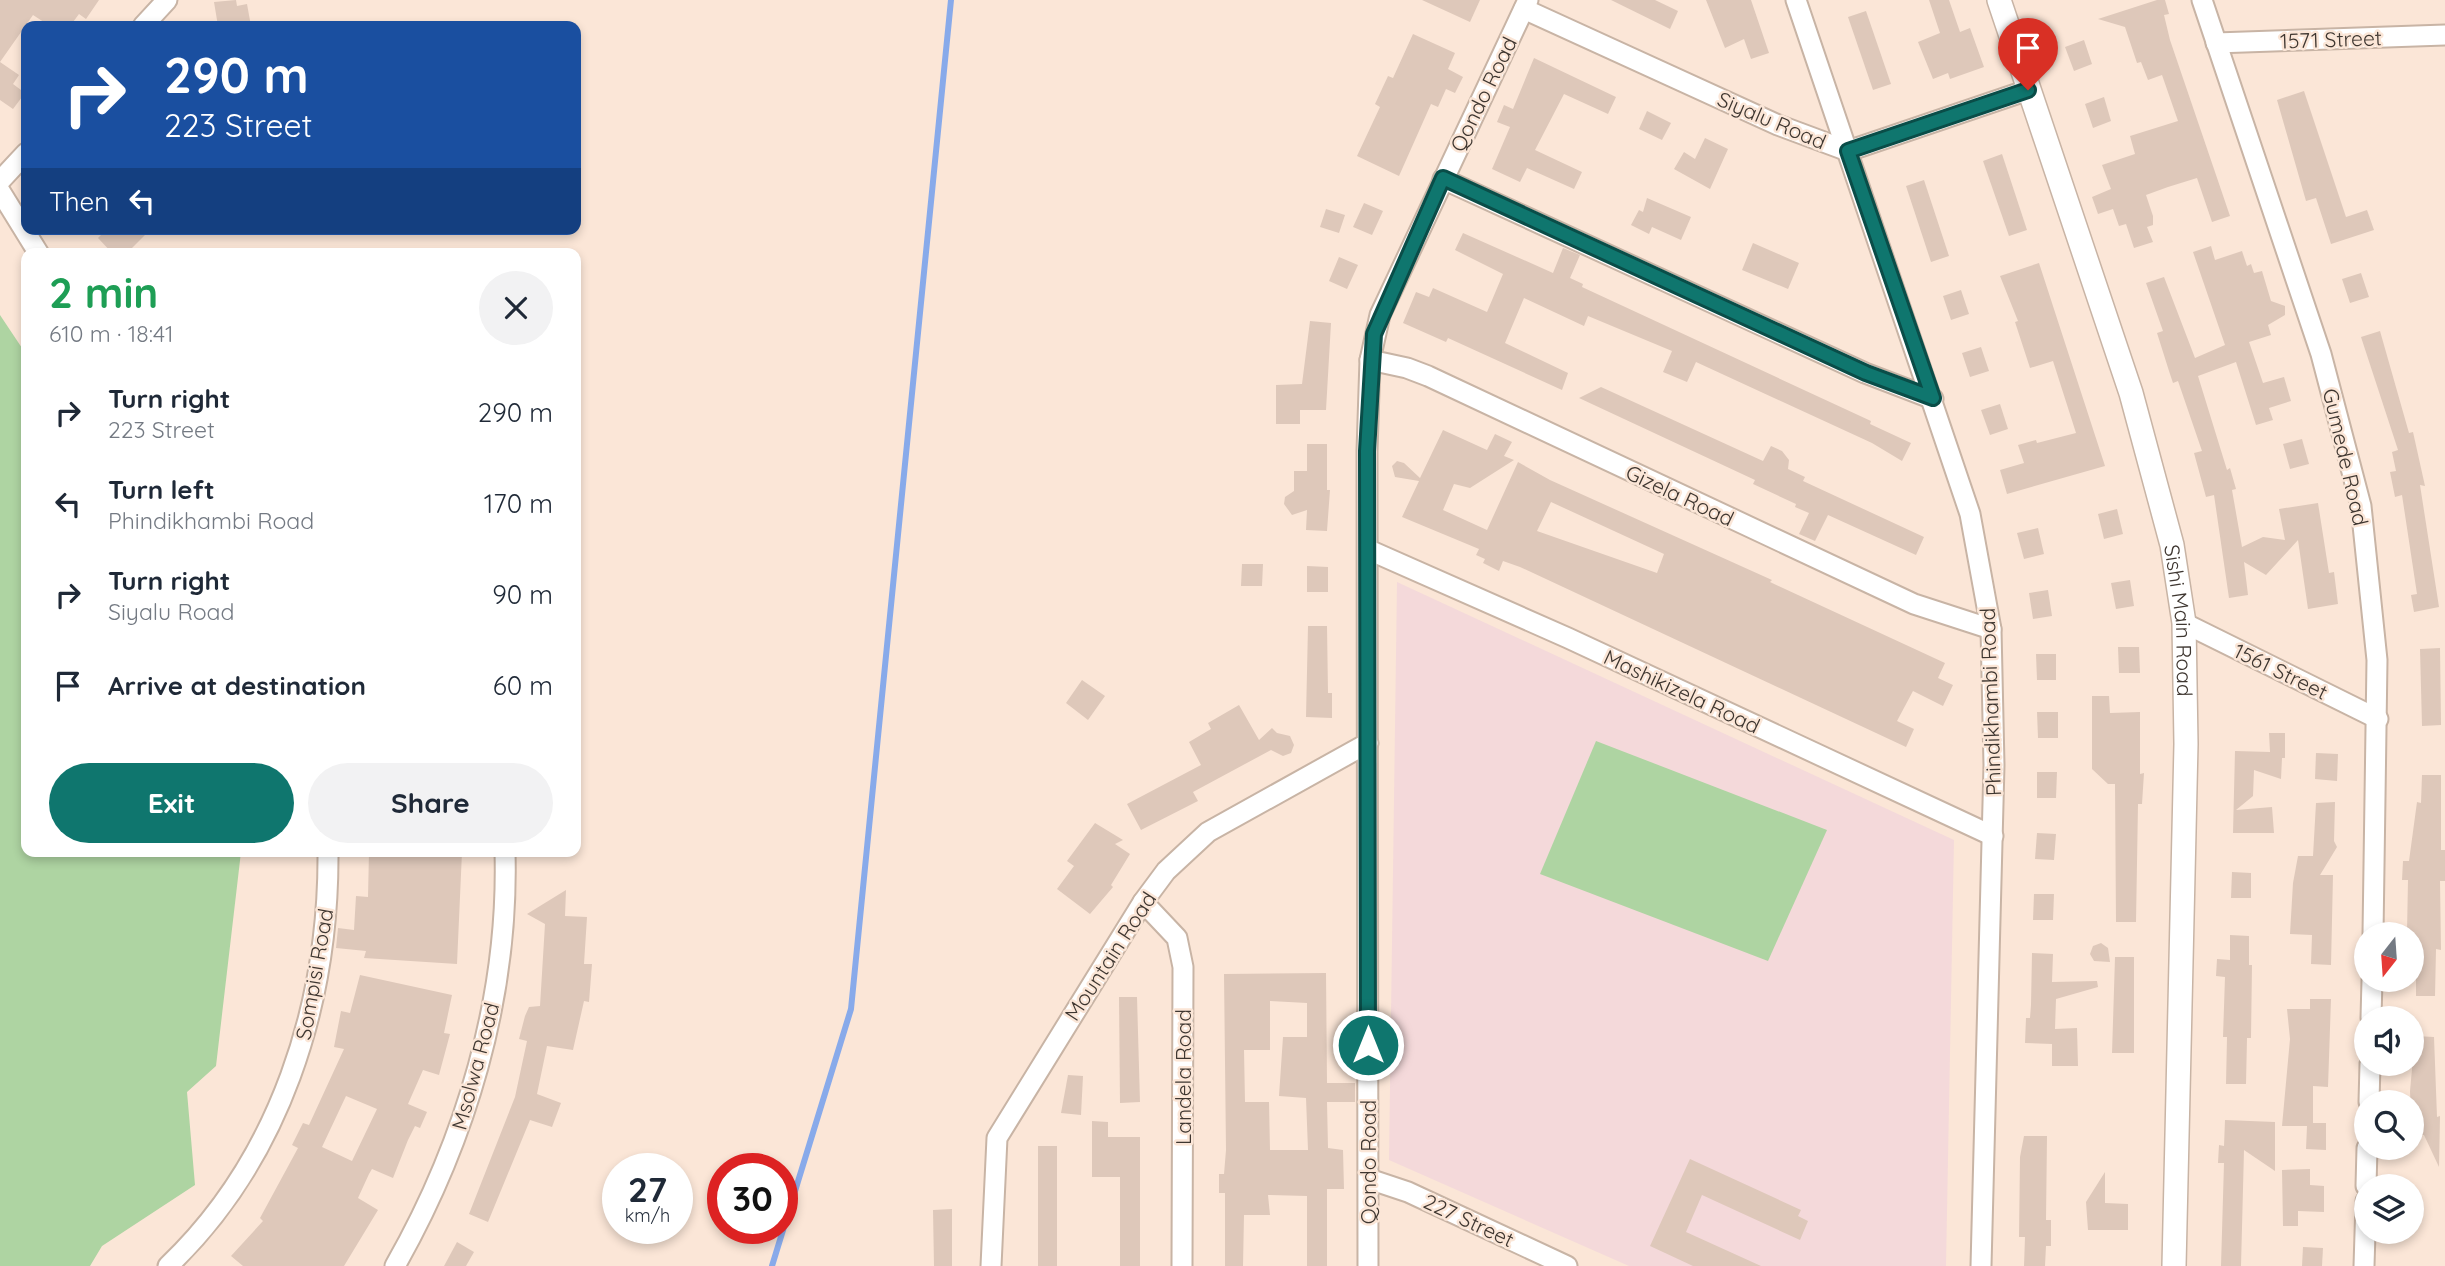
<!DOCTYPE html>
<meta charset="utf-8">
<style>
:root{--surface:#fff;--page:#f2f2f3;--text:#1f2937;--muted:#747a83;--accent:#0f766e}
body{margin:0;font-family:Quicksand,sans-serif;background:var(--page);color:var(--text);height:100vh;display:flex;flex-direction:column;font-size:26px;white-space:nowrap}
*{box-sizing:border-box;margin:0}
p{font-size:23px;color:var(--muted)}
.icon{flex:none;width:38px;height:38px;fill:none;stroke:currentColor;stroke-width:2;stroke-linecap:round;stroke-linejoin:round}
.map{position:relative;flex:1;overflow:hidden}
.drawer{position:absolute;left:21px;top:248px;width:560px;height:609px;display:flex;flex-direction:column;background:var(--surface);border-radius:14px;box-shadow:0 4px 10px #0003}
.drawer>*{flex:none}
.guide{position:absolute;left:21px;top:21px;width:560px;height:214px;border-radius:14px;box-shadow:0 4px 10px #0003;background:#1a4fa0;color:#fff;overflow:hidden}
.needle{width:46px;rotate:197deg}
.fabs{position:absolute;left:2354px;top:922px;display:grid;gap:14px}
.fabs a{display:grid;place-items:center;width:70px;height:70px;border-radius:50%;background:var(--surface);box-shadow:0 4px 10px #0003;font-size:35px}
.speed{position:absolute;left:602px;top:1153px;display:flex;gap:14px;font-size:35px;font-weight:700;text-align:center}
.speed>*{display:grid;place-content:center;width:91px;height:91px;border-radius:50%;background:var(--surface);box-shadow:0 4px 10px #0003;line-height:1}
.speed small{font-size:18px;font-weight:400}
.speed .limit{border:10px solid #d22;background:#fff;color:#111}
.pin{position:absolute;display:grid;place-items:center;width:60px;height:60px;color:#fff;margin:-72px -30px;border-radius:50% 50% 50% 0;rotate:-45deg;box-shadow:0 0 7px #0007}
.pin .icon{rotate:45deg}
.me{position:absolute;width:77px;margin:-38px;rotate:0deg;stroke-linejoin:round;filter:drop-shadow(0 0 5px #0008)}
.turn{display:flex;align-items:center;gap:24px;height:147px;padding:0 28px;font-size:32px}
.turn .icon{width:91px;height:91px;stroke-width:2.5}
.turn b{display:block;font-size:49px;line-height:60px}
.then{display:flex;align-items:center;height:66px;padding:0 28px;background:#0003;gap:14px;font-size:26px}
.round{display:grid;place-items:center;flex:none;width:74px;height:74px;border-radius:37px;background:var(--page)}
.headline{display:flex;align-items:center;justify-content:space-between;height:119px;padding:0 28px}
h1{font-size:42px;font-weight:800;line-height:52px;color:#1e9e55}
.cta{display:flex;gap:14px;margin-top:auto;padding:14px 28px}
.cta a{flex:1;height:80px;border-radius:42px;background:var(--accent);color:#fff;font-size:28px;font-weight:800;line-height:80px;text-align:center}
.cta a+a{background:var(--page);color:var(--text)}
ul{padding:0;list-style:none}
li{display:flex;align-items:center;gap:21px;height:91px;padding:0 28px}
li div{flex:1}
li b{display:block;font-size:26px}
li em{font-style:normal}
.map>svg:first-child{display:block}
.education{fill:#f4d9da}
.green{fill:#aed4a2}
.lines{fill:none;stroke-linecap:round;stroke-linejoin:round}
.stream{stroke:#88aaea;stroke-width:6}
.building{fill:#dec8ba;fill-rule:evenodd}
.minor-casing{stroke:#c8b4a5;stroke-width:23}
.tertiary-casing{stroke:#c8b4a5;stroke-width:26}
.minor{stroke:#fff;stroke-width:19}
.tertiary{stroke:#fff;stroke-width:23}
.route-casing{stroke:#0a4d48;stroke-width:18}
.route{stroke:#0f766e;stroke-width:12}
.labels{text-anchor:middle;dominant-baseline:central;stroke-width:5;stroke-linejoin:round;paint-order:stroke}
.street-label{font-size:21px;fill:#3e3630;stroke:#fbe6d7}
</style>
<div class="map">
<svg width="2445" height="1266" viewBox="0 0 2445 1266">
<rect width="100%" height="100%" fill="#fbe6d7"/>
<!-- education -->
<path class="education" d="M1397,582l557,258 -8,426h-317l-240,-106z"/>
<!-- green -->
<g class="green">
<path d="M0,315l26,39v498h215l-25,214 -29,26 8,93 -93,61 -12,20h-90z"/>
<path d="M1596,741l231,89 -59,131 -228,-87z"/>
</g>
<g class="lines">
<!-- stream -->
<path class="stream" d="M772,1266l79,-257 100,-1009"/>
</g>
<!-- building -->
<g class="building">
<path d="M0,0h99l-13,19 -7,-5 -9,12h-20l-17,-11 -33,47z"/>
<path d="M236,0l1,6 10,-2 4,22h-33l-4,-24z"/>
<path d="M1422,0h58l-10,22z"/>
<path d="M1611,0h44l23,11 -8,18z"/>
<path d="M1706,0h45l18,53 -18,6 -7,-20 -19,9z"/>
<path d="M1929,0h20l11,32 10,-4 14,39 -34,12 -2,-6 -15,6 -15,-37 22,-9z"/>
<path d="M2157,0h8l4,14 -5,1 6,25 60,176 -18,6 -15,-44 -29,9 -22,8 7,21v9l-6,2 6,15 -19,6 -8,-24 -7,2 -6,-17 -15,5 -6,-17 19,-8 -9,-24 33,-11 -5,-18 48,-15 -16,-46 -14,5 -7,-18 -4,1 -12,-36 -27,-8z"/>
<path d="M1866,11l25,73 -18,6 -25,-73z"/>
<path d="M1413,34l42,19 -7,16 15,8 -8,16 -9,-4 -8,18 -7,-3 -32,72 -42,-20 23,-49 -5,-3 13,-28 5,2z"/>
<path d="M2084,40l8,24 -18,7 -9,-24z"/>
<path d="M1534,58l82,39 -8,17 -44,-20 -29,56 47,22 -8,17 -47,-21 -7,14 -28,-13 18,-42 -13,-5 7,-17 9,4z"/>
<path d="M0,62l19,13 -6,9 12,9 -12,16 -13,-9z"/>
<path d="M2304,91l42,126 21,-7 7,20 -43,14 -15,-46 -10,3 -29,-101z"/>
<path d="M2104,97l7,24 -18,7 -8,-24z"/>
<path d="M1647,111l24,12 -9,17 -23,-11z"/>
<path d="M1705,138l23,11 -18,40 -36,-20 10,-17 11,7z"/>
<path d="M2002,154l25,76 -18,6 -26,-75z"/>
<path d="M1924,180l25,76 -18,6 -25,-76z"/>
<path d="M1647,198l44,19 -10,23 -29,-13 -3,7 -18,-9 8,-15 4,2z"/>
<path d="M1364,203l19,8 -11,24 -19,-8z"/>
<path d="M1326,209l19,6 -6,18 -19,-6z"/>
<path d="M107,229h44l-25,25h-13l-15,-16z"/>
<path d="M1463,233l90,40 10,-25 17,7 -10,23 13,6 -1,3 289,134 -1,3 41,19 -9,18 -30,-18 -176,-81 -9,20 -24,-10 9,-21 -84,-35 -4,10 -60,-28 -19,45 63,30 -6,17 -114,-52 -2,4 -43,-19 13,-31 13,5 4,-9 54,24 16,-38 -48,-24z"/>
<path d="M1753,243l46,20 -11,26 -46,-19z"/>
<path d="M2211,246l4,14 27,-9 5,15 4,-2 3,9 8,-2 9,30 14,5v9l-17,10 3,10 -22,7 14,41 21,-6 7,24 -22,7 4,12 -17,5 -20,-63 -38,14 29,94 3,-2 6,21 -4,1 10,57 21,-10 22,3 -6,-31 39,-6 11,70 5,-1 4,32 -30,5 -10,-69 -32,35 -22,-13 4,33 -19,3 -15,-103 -8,2 -12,-44 8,-2 -24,-70 -5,2 -4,-12 -12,-38 6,-2 -17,-48 18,-6 31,81 30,-13 -32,-93z"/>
<path d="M1339,257l19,8 -11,24 -18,-8z"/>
<path d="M2039,263l66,203 -98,28 -7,-24 24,-7 -6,-18 18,-5 1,3 39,-10 -23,-72 -23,7 -15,-46 3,-1 -18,-45z"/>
<path d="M2361,273l8,24 -19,6 -8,-24z"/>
<path d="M1961,290l8,24 -18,6 -8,-24z"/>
<path d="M1310,321l21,2 -5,87h-26v14h-24v-39l26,-1z"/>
<path d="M2380,331l29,102 4,-1 12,54 -5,-1 19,122 -25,5 -3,-17 6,-1 -15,-99 -7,2 -5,-25 6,-1 -4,-19 6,-2 -37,-113z"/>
<path d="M1981,347l8,24 -19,6 -8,-24z"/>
<path d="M1601,387l162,74 8,-15 11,5 7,9 -1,9 17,8 -2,4 121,56 -8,18 -88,-40 -13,26 -16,-7 10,-21 -14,-6 1,-3 -43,-20 2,-4 -176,-82z"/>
<path d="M2000,404l8,25 -18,6 -9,-25z"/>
<path d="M1443,430l44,20 8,-16 17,8 -8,14 10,4 -44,28 -16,-4 -11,26 44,20 31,-68 32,18 222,100 -2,2 175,81 -7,15 15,7 -10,21 -30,-15 -16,30 17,8 -8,18 -386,-180 -17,-6 -4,10 -16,-8 2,-4 -9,-4 3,-6 -77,-32 17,-36 -24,-4 -3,-11 5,-5 7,2 16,15zM1551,502l113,52 -7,19 -120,-42z"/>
<path d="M2302,439l7,25 -19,5 -7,-25z"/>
<path d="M1307,444h20v46h3l-3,41 -21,-1 1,-20 -15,5 -8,-11 1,-7 9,-6v-20h13z"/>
<path d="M2117,509l6,25 -19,5 -6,-25z"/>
<path d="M2038,528l6,26 -20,5 -7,-26z"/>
<path d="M1242,564h21l-1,22h-21z"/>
<path d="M1307,566l21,1v25h-21z"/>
<path d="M2130,580l4,26 -18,3 -5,-26z"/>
<path d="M2048,590l4,26 -19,3 -4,-26z"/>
<path d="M1308,626h19l1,67h4v25l-26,-1z"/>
<path d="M2118,647h21l1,26h-21z"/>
<path d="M2440,648l1,77 -19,1 -2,-77z"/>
<path d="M2036,654h20v26h-19z"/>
<path d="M1082,680l23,16 -17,24 -22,-17z"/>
<path d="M2092,696h17l1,17 30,-1v62l4,-1 -2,31h-4l-2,118h-20l-1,-138h-7l-16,-15z"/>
<path d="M1239,705l20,35 13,-12 5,5 13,3 4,9 -3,8 -8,3 -12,-6 -78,42 5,9 -57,29 -14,-26 74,-39 -12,-23 22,-13 -3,-6z"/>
<path d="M2037,712h21v26h-20z"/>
<path d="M2269,733h16v25h-3l-1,21 -27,-9 -1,26 -17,14 36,-3 2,26h-41l2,-82 35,1z"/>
<path d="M2316,753l22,1 -1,27 -22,-2z"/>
<path d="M2037,772h20l-1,26h-19z"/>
<path d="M2422,775h19v75h4v31h-5l1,69 -5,-1 -1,47h-19v-47l-3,-5v-12h-6l1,-52h-6l1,-19h6l8,-59 4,1z"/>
<path d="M2335,802l-1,39 3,6 -17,28h13l-2,90 -20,-1 1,-29 -22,-1 3,-51 5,-27h15l3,-53z"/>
<path d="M1095,823l28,17 -8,4 15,10 -19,31 2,2 -23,27 -33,-25 17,-23 -7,-5z"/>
<path d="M2037,833l19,1 -2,26 -19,-1z"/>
<path d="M369,852h93l-5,112 -93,-6 2,-7 -30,-3 2,-20 16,2 2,-34 12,1z"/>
<path d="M2232,872l19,1v25h-20z"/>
<path d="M566,890l-1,26 22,1 -3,47h8l-3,38 -5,-1 -11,49 -26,-4 -10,48 24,9 -9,24 -22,-7 -42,102 -19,-8 46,-117 12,-56 -8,-2 6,-23 4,-9 11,-1 5,-82 -18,-10z"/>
<path d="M2034,894h20l-1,26h-20z"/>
<path d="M2230,935l19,1v29h3l-1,73h-4l-1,46h-20l1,-47h-4l2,-60 -9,-1 1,-17 13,1z"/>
<path d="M2101,943l7,5 2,14 -16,-1 -4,-7 3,-8z"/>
<path d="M2032,953l21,1 -1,28 45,-1 1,6 -42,12 -1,30 22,-1 1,38h-26v-22l-27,-1 1,-25h4l1,-13z"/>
<path d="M2115,957h19v96h-22z"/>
<path d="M1326,973l1,110h28v19h-28l1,46 15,2 1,39h-17v77h-20v-70l-39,-1 2,20h-26l-1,51h-18v-73h-6v-19h5l2,-24 -2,-176zM1270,1001l37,2v34h-24l-4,59 27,2 2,52h-38l-1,-48h-24l-1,-52h26z"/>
<path d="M360,975l92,20 -8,38 6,1 -11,41 -16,-5 -15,34 19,8 -7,16 -5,-2 -7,14 -15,38 -21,-9 -3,5 -11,24 20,12 -34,56h-101l-12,-10 32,-35 -3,-3 38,-70 -6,-3 11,-22 6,2 35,-76 -10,-2 7,-36 9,2zM346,1096l31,13 -25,52 -30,-14z"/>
<path d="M1119,997h18l3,105 -20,1z"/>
<path d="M2310,999h21l-3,88 -15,-1v37h13v27l-20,-1 1,-23h-25l8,-87 -3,-30h23z"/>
<path d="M2415,1036l19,1 3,80 3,-1 -1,51 -15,-32 -12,-1 -2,-43z"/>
<path d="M1068,1075l15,1 -2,39 -20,-2z"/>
<path d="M2225,1120l50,2v49l-31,-21 -3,116h-20l3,-103h-6l1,-18 5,1z"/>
<path d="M1092,1121l16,1v15h32v129h-20v-89h-28z"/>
<path d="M2024,1136h23l-1,84h5v26h-5l-1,20h-21l1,-29h-6l1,-80z"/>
<rect x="1038" y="1146" width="19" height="120"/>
<path d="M1690,1159l111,51 -3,6 10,5 -8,19 -98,-45 -16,37 75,34h-68l-43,-20z"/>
<path d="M2310,1169v16l14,1v26l-26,-1v15h-15l-1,-56z"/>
<path d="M2105,1172v31l23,1v26h-40l-2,-28z"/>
<path d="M952,1209v57h-18l-1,-56z"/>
<path d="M457,1242l17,10 -8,14h-22z"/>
<path d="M2303,1247l20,1 -1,18h-20z"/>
</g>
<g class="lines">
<!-- minor casing -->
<g class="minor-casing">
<g id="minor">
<path d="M1796,0l174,514 21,115 3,136 -13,501"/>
<path d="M2202,0l119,354 40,152 16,154 -4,274"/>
<path d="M1524,9l254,116 70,26 180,-61"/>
<path d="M143,26l24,-26"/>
<path d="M2216,43l229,-8"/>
<path d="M1443,179l422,194 68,26"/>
<path d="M0,181l26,-28"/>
<path d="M0,191l39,63"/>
<path d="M1370,360l37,8 21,8 486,228 77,25"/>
<path d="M1369,550l199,88 425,198"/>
<path d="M2184,623l194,96"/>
<path d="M1143,902l34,36 6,29 -1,299"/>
<path d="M2371,1018l1,-38"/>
<path d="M2369,1102l1,-38"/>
<path d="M1369,1179l39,13 159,74"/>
<path d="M2366,1186l1,-38"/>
<path d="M168,1266c112,-107 161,-261 160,-414"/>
<path d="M395,1266c71,-125 114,-269 110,-414"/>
<path d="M991,1266l6,-128 146,-236 23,-31 42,-39 160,-89"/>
<path d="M1368,1266l-1,-815 3,-91 10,-45 148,-315"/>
<path d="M2364,1266l2,-65"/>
</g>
</g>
<!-- tertiary casing -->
<g class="tertiary-casing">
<g id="tertiary">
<path id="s1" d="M1999,0l132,393 41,152 12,78 2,121 -12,522"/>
</g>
</g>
<!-- minor -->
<use href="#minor" class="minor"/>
<!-- tertiary -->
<use href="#tertiary" class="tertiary"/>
</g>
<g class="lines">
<!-- route casing -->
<g class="route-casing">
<path id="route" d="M1368,1045l-1,-594 7,-117 69,-156 423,195 67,25 -85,-247 180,-61"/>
</g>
<!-- route -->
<use href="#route" class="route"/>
</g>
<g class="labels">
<!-- street labels -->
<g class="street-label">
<text transform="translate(2331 39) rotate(-2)">1571 Street</text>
<text transform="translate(1483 94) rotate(-64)">Qondo Road</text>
<text transform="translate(1772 120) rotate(23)">Siyalu Road</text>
<text transform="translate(2346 457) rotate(77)">Gumede Road</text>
<text transform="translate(1680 495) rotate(25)">Gizela Road</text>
<text stroke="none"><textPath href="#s1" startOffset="648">Sishi Main Road</textPath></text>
<text transform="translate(2281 671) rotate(26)">1561 Street</text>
<text transform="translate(1682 691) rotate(25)">Mashikizela Road</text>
<text transform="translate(1990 702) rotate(-92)">Phindikhambi Road</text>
<text transform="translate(1110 956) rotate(-57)">Mountain Road</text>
<text transform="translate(314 974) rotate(-80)">Sompisi Road</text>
<text transform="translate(475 1066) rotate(-75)">Msolwa Road</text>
<text transform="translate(1183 1077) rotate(-90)">Landela Road</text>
<text transform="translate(1368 1162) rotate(-90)">Qondo Road</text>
<text transform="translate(1469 1220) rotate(25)">227 Street</text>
</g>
</g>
</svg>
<div class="fabs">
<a><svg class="needle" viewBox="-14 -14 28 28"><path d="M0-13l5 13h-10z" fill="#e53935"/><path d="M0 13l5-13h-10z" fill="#747a83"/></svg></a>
<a><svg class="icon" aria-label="sound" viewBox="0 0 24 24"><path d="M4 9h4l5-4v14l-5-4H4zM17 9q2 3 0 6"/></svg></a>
<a><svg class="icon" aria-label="search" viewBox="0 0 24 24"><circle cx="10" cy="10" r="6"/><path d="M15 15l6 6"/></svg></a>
<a><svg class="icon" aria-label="layers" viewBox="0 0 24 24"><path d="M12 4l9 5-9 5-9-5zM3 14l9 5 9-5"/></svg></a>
</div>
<div class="speed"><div>27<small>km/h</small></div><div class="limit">30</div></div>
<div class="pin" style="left:2028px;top:90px;background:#d93025"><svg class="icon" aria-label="arrive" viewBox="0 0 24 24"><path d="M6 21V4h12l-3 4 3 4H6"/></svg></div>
<svg class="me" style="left:1368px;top:1045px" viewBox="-20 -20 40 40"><circle r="17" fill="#0f766e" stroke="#fff" stroke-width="3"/><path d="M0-11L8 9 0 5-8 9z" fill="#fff"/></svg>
<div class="guide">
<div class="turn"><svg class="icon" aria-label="right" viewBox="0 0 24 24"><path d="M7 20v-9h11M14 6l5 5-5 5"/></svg><div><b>290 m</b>223 Street</div></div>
<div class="then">Then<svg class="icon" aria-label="left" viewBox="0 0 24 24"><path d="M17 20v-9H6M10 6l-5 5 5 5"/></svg></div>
</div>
<section class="drawer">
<div class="headline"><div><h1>2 min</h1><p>610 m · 18:41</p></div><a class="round"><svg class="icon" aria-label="close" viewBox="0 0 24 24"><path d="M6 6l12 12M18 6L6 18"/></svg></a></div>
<ul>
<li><svg class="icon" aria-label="right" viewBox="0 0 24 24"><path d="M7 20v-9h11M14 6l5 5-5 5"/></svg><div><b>Turn right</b><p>223 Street</p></div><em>290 m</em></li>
<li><svg class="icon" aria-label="left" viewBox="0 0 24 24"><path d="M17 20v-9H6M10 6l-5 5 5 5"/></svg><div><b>Turn left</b><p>Phindikhambi Road</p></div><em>170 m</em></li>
<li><svg class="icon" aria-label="right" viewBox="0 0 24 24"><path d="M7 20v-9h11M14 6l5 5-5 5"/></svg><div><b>Turn right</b><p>Siyalu Road</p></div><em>90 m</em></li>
<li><svg class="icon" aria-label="arrive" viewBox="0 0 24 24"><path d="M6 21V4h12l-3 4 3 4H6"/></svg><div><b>Arrive at destination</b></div><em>60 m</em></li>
</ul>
<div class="cta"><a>Exit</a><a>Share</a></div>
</section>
</div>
